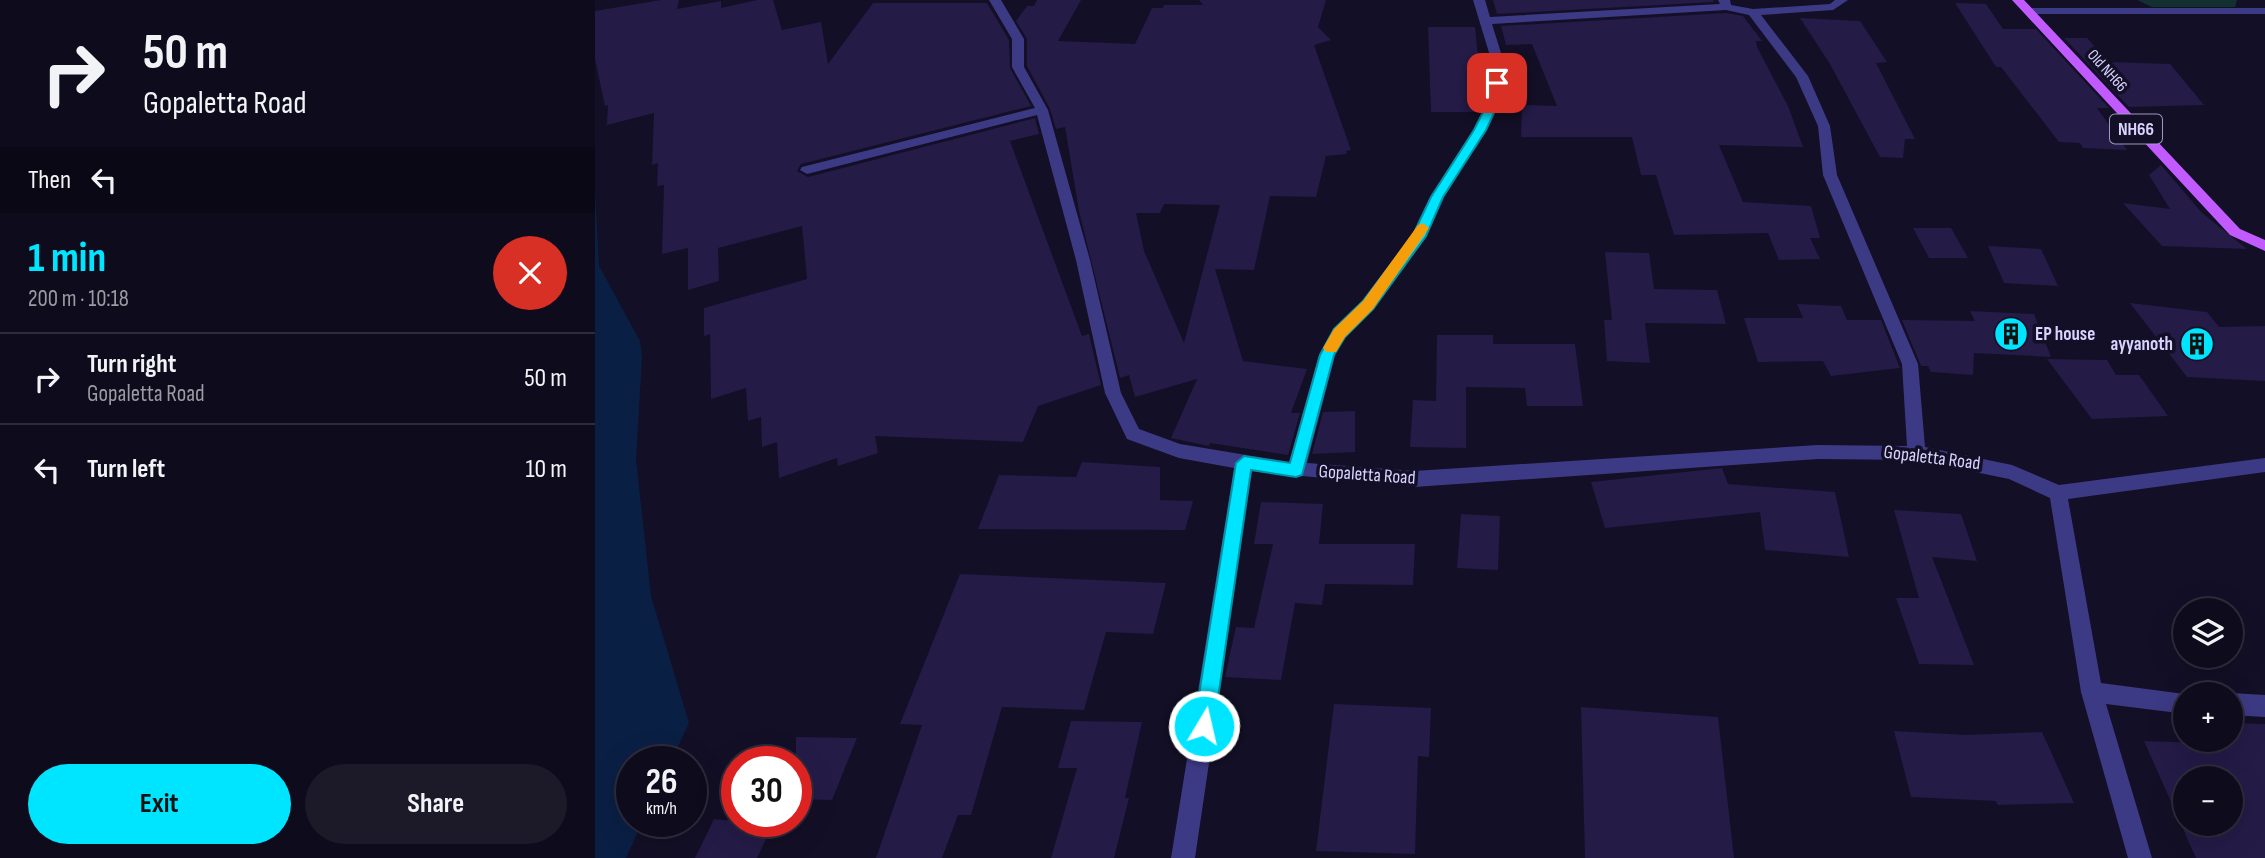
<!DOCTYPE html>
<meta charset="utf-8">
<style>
:root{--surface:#0e0b1c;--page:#1c1929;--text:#f1f3f6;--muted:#9b9ba3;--line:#2e2b3b;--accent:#00e5ff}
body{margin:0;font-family:"Sofia Sans Condensed",sans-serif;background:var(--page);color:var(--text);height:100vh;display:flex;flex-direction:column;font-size:26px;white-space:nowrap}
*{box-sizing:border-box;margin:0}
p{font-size:23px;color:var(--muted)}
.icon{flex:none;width:38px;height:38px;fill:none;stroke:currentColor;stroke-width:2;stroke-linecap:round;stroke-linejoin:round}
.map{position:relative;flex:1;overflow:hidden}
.drawer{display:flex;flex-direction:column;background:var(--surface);width:595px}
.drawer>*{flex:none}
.banner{background:#0e0b1c;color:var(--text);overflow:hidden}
.buttons{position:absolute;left:1578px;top:598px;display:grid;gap:14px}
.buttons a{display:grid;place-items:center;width:70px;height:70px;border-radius:50%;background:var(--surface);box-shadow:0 7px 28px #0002,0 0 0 2px var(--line);font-size:35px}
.speed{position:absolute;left:21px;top:746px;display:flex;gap:14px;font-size:35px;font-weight:700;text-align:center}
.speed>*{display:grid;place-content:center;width:91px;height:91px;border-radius:50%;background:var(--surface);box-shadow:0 7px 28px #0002,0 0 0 2px var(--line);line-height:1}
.speed small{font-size:18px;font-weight:400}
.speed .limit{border:10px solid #d22;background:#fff;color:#111}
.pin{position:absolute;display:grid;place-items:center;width:60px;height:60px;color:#fff;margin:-30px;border-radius:14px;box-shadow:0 4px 10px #0006}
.me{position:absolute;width:77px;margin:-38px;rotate:9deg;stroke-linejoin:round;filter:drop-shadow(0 0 5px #0008)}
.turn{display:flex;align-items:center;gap:24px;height:147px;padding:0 28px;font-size:32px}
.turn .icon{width:91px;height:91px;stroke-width:2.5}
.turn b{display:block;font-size:49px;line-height:60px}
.then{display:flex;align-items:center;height:66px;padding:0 28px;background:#0003;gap:14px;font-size:26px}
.round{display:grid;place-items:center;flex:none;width:74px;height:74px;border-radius:37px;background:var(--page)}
.summary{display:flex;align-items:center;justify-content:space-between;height:119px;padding:0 28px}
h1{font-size:42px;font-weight:700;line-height:52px;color:var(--accent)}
.cta{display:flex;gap:14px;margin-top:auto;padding:14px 28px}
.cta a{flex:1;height:80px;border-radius:42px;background:var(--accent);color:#111;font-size:28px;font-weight:700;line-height:80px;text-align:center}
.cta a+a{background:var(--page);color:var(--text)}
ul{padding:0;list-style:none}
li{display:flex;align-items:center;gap:21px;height:91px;padding:0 28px;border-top:2px solid var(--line)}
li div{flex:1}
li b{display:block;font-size:26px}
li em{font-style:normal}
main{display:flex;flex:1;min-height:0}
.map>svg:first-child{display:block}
.green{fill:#12302f}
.water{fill:#0a1f44}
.building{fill:#241b47;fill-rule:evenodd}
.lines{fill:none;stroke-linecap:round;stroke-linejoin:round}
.minor{fill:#3d3a85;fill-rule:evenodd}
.major{fill:#c25bff;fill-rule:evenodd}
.route{fill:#00e5ff;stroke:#0095a6;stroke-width:2}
.slow{fill:#f59e0b}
.labels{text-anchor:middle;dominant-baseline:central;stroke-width:7;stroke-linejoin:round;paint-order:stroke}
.far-street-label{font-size:16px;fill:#d9d4ff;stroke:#130f26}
.shield{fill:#130f26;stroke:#9e99be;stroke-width:2}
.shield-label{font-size:18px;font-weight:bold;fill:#d9d4ff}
.poi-label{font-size:19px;font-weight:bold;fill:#d9d4ff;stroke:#130f26;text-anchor:start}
.street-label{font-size:19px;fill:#d9d4ff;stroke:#130f26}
</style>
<main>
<section class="drawer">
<div class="banner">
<div class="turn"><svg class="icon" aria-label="right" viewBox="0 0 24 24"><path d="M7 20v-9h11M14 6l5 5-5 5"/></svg><div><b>50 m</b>Gopaletta Road</div></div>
<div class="then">Then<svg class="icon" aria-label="left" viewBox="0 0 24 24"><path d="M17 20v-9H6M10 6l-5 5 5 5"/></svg></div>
</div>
<div class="summary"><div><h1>1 min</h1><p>200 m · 10:18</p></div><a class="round" style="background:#d93025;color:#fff"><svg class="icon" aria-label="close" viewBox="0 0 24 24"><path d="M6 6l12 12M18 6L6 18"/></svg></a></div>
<ul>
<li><svg class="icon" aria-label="right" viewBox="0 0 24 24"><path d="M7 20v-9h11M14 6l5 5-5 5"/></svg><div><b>Turn right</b><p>Gopaletta Road</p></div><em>50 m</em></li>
<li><svg class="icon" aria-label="left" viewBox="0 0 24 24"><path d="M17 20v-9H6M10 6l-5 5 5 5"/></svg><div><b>Turn left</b></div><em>10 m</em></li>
</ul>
<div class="cta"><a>Exit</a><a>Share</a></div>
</section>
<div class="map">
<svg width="1670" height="858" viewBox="0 0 1670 858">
<rect width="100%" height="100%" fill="#130f26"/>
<!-- green -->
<path class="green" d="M1542,0h100l-2,7h-83z"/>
<!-- water -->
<path class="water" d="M0,190l4,76 41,75 2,16 -6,102 15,137 38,127 -18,38h-39v60h11l-17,37h-31z"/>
<!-- building -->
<g class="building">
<path d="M66,0h18l-2,9 44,-8v7l36,-8h16l9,30 39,-8 7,42 45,-61h114l22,37 1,28 21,38 -230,58 -4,7 11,6 227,-59 4,16 -29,7 72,195 7,-2 12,51 -63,21 -15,36 -148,-6 3,17 -40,13 -1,-8 -58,20 -2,-36 -15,5 -1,-30 -13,4 -2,-33 -35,11 -1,-65 -6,2v-28l103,-29 -5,-53 -84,22 1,33 -31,9v-42l-26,6 2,-69 -7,1 1,-23 -6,2 2,-52 -47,12 1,-20 -3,1 -10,-47v-48z"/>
<path d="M442,0h44l-23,41 77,3 17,-36h11l1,-3h39l-4,-5h127l-8,27 13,13 -17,5 37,105 -5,1 1,3 -21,2 -10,41 -46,-1 -16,74 -39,-1 28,92 64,8 -16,44h9l-12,42 -78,-12 -1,3 -38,-8 26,-59 -62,18 -6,-22 -9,3 -41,-167 -14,-84 -9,2 -6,-20 -23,-43v-27l-11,-18 11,-15h7zM569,204l56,1 -36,138 -40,-92 -8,-38h24z"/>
<path d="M898,0h220l1,2 -217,12z"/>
<path d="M1360,3l31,1 17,25h33l73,79h-12l30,42 -44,-2 -3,-5 -21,-1 -58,-75h-5z"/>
<path d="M1131,13l17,3 19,25h-6l1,6 31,59 15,41 -84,-2 24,57 68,4 9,32h-10l10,21 -41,1 -11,-27 -94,2 -18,-60h-15l-9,-38h-111l1,-32 35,1 -25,-62 -26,1 -5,-19z"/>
<path d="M1205,18l60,3 27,41 -11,1 39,76h-10l-2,19 -23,-1 -50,-93z"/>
<path d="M833,27h47l8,79 -3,6h-49z"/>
<path d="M1469,38h23l22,24 61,2 34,41 -75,2z"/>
<path d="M1566,165l41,48 45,36 -85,-3 -39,-43 47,6 -21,-34z"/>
<path d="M1318,228h38l17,30h-39z"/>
<path d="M1393,246l53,3 17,37 -54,-3z"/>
<path d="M1010,252l44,1 5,36 63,1 9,34 -81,-1 5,40 -43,-2 -3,-41h8z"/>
<path d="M1535,303l77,9 12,15 46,-1v55l-78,-4z"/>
<path d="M1202,304l44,2 6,14h34l19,48 -69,8 -8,-15 -65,1 -14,-44h59z"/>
<path d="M1375,311l64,3 17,43 -77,-4 -1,22 -42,-3 -3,-6h-7l-19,-46 73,1z"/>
<path d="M842,335h56v9h82l8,62h-56l-2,-18 -59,-1v61l-56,-1 3,-47 23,1z"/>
<path d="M1452,359l60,1 9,15h23l29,41 -76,3z"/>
<path d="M760,411v41l-43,2 11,-42z"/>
<path d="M487,462l78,5v33l33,1 -8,29 -207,-1 21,-54 77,2z"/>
<path d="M1127,468l6,16 107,8 14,65 -84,-7 -5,-38 -155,16 -14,-46z"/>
<path d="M666,502l62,2 -4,40h96l-2,41 -88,-1 -3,21 -27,-2 -14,77 -56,-3 11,-50 18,1 19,-84h-19z"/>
<path d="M1299,510l67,4 16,47 -45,-4 42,108 -55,-1 -23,-66h23z"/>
<path d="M866,514l39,2 -2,54 -41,-2z"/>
<path d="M365,574l206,9 -13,51 -47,-2 -22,78 -82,-3 -31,108h-13l-16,43h-66l46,-133 -22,-1z"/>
<path d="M739,704l97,4 -2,49 -11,-1 -3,98 -99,-3z"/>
<path d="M986,707l137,10 16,141h-149z"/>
<path d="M476,721l71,1 -17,76h4l-15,60h-63l26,-90h-19z"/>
<path d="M1636,723l34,1v134h-69l-52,-117 87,3zM1591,779h45v45h-45z"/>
<path d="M1299,731l72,4 76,-3 32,71 -76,2 -2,-4 -85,-4z"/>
<path d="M201,737l61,1 -25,62 -36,-1z"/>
<path d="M119,819l23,2 37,1 -17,36h-62z"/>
</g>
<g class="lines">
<!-- minor -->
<g class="minor">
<path d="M394,0h12l23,39v28l24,43 42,150 31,133 18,36 41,15 109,18 30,-107 14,-26 29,-28 50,-66 18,-38 44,-67 16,-32 4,-29 -21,-69h12l5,17 230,-13 -2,-4h12l1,5 22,4 77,-5 5,-4h13l-15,10 -72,5 47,61 22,50 7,49 81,189 7,83 87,18 47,20 206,-27v14l-197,27 33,184 91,12h-6v19l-80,-10 46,154h-24l-47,-166 -31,-194 -41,-19 -93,-19 -98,-1 -404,28 -162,-16 -57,387h-24l63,-390 -55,-10 -52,-19 -22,-46 -29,-133 -39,-145 -230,59 -7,-4 2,-3 233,-59 -23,-41v-28zM1131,10l23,5 47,62 22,49 5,49 79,189 5,82 -89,-1 -404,26 -107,-8 28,-108 10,-18 29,-28 50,-70 20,-42 42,-67 16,-32 4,-29 -14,-45z"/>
<path d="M1670,8v6h-235l-6,-3 6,-3z"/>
<path d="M1636,693l34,2v22l-34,-2v-20h-3z"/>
</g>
<!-- major -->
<path class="major" d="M1417,0h12l216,229 25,11v11l-35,-16z"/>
</g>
<!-- route -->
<path class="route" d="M902,80l6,3 -2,15 -15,32 -43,67 -17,39 -53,73 -28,28 -11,18 -32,120 -6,2 -45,-7 -37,256 -3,7 -7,3 -7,-3 -3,-7 42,-263 8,-7 46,7 30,-108 14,-26 29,-28 50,-66 18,-38 43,-67 16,-32 2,-15z"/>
<!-- slow -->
<path class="slow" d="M828,223l6,5 -56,81 -28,28 -9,15h-10l-3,-4 11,-19 29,-28 55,-76z"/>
<!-- icons -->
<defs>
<g id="building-disc" transform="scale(1.75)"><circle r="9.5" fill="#00e5ff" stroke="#130f26"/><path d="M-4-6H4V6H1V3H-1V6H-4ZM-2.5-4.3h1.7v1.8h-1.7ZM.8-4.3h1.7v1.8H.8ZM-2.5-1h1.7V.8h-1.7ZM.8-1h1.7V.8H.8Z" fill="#111"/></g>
</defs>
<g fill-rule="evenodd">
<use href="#building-disc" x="1416" y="334"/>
<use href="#building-disc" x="1602" y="344"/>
</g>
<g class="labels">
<!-- far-street labels -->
<g class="far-street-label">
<text transform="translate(1512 71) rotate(48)">Old NH66</text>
</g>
<!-- shield labels -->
<rect class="shield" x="1515" y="114.5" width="52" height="29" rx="5"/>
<g class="shield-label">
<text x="1541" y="129">NH66</text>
</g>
<!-- poi labels -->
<g class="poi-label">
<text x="1440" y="334">EP house</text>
<text x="1578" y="344" text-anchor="end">ayyanoth</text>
</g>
<!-- street labels -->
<g class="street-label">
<text transform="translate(1337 458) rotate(7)">Gopaletta Road</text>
<text transform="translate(772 475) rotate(4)">Gopaletta Road</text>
</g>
</g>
</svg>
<div class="buttons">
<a><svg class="icon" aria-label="layers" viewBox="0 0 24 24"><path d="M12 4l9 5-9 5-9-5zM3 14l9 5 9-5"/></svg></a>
<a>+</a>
<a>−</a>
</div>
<div class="speed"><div>26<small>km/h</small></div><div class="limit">30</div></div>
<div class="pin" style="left:902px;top:83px;background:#d93025"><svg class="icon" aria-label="arrive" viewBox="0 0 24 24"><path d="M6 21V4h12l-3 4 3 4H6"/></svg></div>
<svg class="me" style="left:609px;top:726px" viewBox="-20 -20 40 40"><circle r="17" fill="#00e5ff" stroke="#fff" stroke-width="3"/><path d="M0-11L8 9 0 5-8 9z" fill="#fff"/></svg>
</div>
</main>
